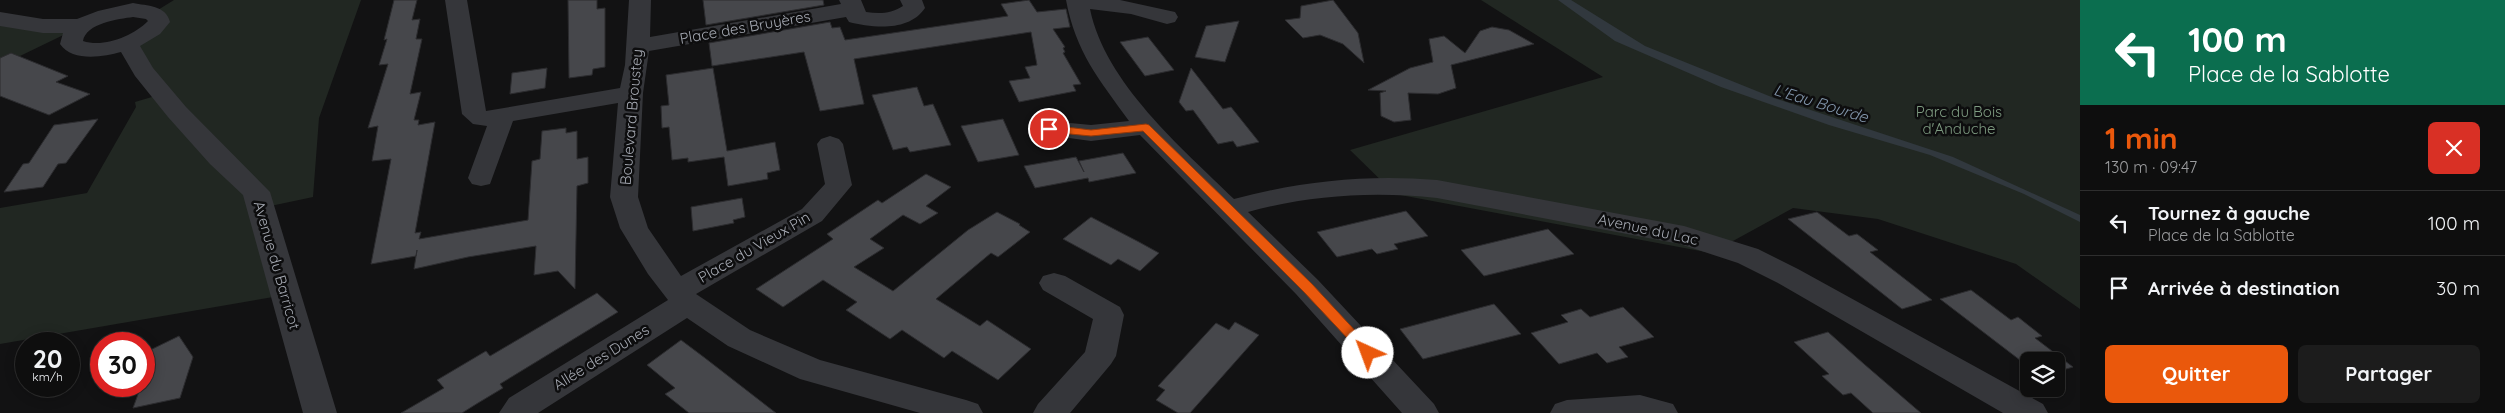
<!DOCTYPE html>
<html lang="fr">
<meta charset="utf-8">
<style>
:root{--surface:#0e0e0e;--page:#1c1c1c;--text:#f1f3f6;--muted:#9b9c9e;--line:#2e2e2e;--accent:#ea580c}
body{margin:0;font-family:Quicksand,sans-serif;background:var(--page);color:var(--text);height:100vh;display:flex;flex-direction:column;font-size:19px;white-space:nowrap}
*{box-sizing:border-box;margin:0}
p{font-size:16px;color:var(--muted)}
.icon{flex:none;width:28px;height:28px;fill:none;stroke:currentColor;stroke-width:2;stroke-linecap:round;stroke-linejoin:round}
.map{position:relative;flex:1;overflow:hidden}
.side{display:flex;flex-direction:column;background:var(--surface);width:425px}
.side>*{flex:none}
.top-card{background:#0b6e4f;color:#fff;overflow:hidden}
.tools{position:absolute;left:2020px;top:352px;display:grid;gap:10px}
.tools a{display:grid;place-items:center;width:45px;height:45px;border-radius:8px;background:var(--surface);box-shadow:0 2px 12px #0003,0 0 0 1px var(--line);font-size:25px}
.speed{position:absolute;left:15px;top:332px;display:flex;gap:10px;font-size:25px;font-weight:700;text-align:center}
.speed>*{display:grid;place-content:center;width:65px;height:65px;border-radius:50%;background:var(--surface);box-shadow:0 2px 12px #0003,0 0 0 1px var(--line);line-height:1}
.speed small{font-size:12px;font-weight:400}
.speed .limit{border:8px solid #d22;background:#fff;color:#111}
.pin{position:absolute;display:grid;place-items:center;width:42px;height:42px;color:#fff;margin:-21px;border:2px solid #fff;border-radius:50%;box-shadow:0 1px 5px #0007}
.me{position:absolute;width:55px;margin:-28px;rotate:317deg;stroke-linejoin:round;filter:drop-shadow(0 0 4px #0008)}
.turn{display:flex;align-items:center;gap:18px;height:105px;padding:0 25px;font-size:22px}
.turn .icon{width:65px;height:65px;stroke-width:2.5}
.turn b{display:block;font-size:35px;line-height:42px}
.round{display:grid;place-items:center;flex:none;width:52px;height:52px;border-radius:8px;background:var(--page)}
.headline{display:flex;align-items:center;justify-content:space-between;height:85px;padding:0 25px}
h1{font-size:30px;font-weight:800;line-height:38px;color:var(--accent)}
.primary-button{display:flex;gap:10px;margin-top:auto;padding:10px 25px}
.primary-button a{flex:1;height:58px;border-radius:8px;background:var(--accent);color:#fff;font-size:20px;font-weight:800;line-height:58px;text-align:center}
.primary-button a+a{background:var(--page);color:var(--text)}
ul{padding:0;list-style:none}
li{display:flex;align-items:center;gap:15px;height:65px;padding:0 25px;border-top:1px solid var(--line)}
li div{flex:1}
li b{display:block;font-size:19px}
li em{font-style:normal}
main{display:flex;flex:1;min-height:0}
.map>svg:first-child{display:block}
.green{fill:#212722}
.water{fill:#31383e}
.building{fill:#46474b;stroke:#2c2c2f}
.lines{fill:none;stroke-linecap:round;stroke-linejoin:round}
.minor{fill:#35363a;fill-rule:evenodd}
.route{fill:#ea580c;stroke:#983908}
.labels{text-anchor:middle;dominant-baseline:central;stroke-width:5;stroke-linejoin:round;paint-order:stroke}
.street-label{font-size:15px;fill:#a5a9b2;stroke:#0d0d0e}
.park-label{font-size:15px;fill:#7e9b81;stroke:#0d0d0e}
.water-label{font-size:16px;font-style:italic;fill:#8094a9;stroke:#0d0d0e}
</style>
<main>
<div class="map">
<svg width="2080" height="413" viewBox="0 0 2080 413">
<rect width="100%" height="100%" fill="#121213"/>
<!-- green -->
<g class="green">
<path d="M174,0h187l-42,118 -6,79 -52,11 24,87 -285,49v-136l87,-15 49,-86 -1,-5 27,-8 -32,-42 23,-39z"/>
<path d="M1481,0h599v309l-64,-45 -138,-45 -85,-11 -82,45 -316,-59 -45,-44 253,-73z"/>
<path d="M0,19l82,7 -62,30 -10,-1 -10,5z"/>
</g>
<!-- water -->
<path class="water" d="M1558,0h13l74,46 129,52 179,59 127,58v7l-56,-28 -94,-39 -101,-30 -108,-38 -106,-46z"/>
<!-- building -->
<g class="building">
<path d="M394,0h23l-5,20 8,-1 -4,20h6l-12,55 11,-2 -7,28h5l-1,5 17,-3 -20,111 6,-1 -2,7 109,-19 4,-59 8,-2 2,-28 24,-3v5l11,-2v28l11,-2v26l-11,3 -2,103 -17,-18 -24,4 2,-29 -68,11 -54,12 3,-19 -1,6 -45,8 20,-105 -19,2 6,-35 -10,2 20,-64 -9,1 8,-26 -3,1z"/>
<path d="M568,0h29v9l8,-1v59l-12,2 -1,6 -23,3z"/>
<path d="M703,0h120l1,5 -118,20z"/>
<path d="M1029,0l8,12 29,-3 4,18 -17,2 12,18 -2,1 2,4 -2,1 18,31 -8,1 3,6 -57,11 -10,-21 21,-3 -5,-11 12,-2 -6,-33 -177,27 10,45 -44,7 -16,-59 -92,14 -3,-23 121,-21 2,6 8,-1 5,13 163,-24 -7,-12z"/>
<path d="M1333,0l25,33 6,30 -21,-19 -23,-9 -17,3 -18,-18 15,-2 1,-12z"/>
<path d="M1239,21l-14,41 -30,-5 11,-31z"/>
<path d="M1492,27l17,3 25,14 -83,21 5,23 -18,6 -30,-1 3,27 -17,2 -13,-6 -1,-23 6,-2 -18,-1 42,-22 23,-6 -4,-23 15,-3 21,17 15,-22z"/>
<path d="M1148,37l26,33 -29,6 -25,-34z"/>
<path d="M11,53l57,23 -12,6 34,12 -41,21 -49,-19v-38z"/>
<path d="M547,68l-2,20 -35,6 2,-21z"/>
<path d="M713,68l14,83 48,-9 5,28 -13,3 1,6 -40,7 -4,-29 -36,5v-4l-16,2 -3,-33 -7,1 -1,-22 8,-1 -3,-30z"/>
<path d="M1191,68l32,41 8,-2 28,35 -22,5 -4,-6 -15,3 -25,-34 -7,1 -7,-9z"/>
<path d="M917,87l7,19 9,-2 18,41 -41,7 -3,-5 -14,3 -21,-55z"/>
<path d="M98,119l-32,44 -8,1 -15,23 -39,5 19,-28 6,-1 25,-38z"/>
<path d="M1003,119l16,36 -41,7 -17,-36z"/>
<path d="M1123,153l13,20 -47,9 -1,-4 -53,10 -11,-22 52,-9 8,15 -5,-11z"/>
<path d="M926,174l25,13 -25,19 12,7 -18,11 -17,-9 -33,24 14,9 -30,19 39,24 75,-61 29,-18 23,12 -1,1 11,7 -32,25 -7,-4 -55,46 44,27 7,-6 44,29 -33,31 -46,-29 -8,7 -42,-28 -12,9 -44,-29 11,-8 -34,-22 -40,27 -27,-18 77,-50 -6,-5 51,-34 4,3z"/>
<path d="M742,198l3,19 -12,3 1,3 -41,8 -2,-24z"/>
<path d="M1406,211l22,25 -34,8 4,5 -21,5 -5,-5 -35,8 -20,-25z"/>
<path d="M1817,212l32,24 8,-2 21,16 -8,2 62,48 -30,9 -114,-90z"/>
<path d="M1091,217l48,25 20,11 -19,18 -22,-12 -7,6 -48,-26z"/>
<path d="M1548,229l26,25 -90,22 -23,-26z"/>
<path d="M1971,290l40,30 7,-3 24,19 -7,2 38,29 -17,5v-11h-27v6l-89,-68z"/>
<path d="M597,293l21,19 -118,72 3,4 -25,15 -16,10h-61l43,-25 -7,-8 49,-29 4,5z"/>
<path d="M1494,304l27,30 -98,25 -23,-30z"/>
<path d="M1623,307l31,30 -35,10 9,10 -21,6 -10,-10 -38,11 -28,-31 37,-11 -7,-7 20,-6 9,8z"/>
<path d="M1235,322l24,13 -69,78h-12l-22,-13 9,-10 -7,-4 58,-63 13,7z"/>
<path d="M1828,332l36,32 57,49h-48l-22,-20 -8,2 -21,-19 7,-2 -35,-32z"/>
<path d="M179,336l14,21 -13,41 -47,10 8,-22h3v-33z"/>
<path d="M681,340l24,18 71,55h-87l-24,-19 10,-6 -28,-23z"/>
</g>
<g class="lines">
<!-- minor -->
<g class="minor">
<path d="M445,0h22l19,111 134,-23 5,-23 4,-65h22l-1,37 191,-33 -2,-4h22l5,12c13,2 25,2 37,-6l-3,-6h22l3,8c-16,24 -52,20 -76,14l-3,-5 -197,34 -6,42 -5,104 10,31 33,48 121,-67 23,-25 -8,-40 4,-5 9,-3 9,3 4,5 9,41 -30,36 -126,73 54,36 70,30 146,40 12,4 5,9h-63l-120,-34 -72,-33 -41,-28 -149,95h-39l10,-15 159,-98 -20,-26 -28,-46 -10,-31 8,-94 -105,18 -23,63 -9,2 -9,-2 -4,-6 19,-52 -14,-2 -11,-10z"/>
<path d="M1066,0h54l55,12 3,5 -3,5 -8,2 -36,-10 -41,-5c15,74 92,139 144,190 67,-18 134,-25 203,-19l247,46 74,23 40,20 245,135 5,9h-45l-225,-130 -40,-20 -58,-19 -243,-46c-64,-7 -127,-3 -189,14l70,68 116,124 5,9h-37l-106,-119 -156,-159 -49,6 -51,-7 -4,-5 4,-5 9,-3 42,4 38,-4c-30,-42 -53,-68 -63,-121z"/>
<path d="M133,3c14,3 33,2 37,19l-10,12 -20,12 13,22 33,39 84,85 67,221h-34l-60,-218 -33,-31 -42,-47 -33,-41 -14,-24c-18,5 -49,10 -61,-8l3,-11h-20l-43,-7v-14l43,7h34l21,-8zM133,17l13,2 2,2c-15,15 -44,27 -65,20 3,-18 36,-22 50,-24z"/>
<path d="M1054,273l11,3 55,31 4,8 -8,41 -5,8 -41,49h-37l5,-9 47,-52 8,-33 -50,-29 -4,-7 4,-7z"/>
<path d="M1640,395l33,9 5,9h-128l5,-9 12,-4z"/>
</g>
</g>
<!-- route -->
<path class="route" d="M1146,124l3,1 163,159 61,66 2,3 -2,3h-9l-61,-65 -160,-160 -52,5 -42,-4 -6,-3 6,-4 42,5z"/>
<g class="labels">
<!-- street labels -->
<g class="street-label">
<text transform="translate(745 27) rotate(-10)">Place des Bruyères</text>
<text transform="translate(631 117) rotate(-85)">Boulevard Broustey</text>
<text transform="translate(1648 229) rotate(12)">Avenue du Lac</text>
<text transform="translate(754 247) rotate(-30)">Place du Vieux Pin</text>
<text transform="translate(277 265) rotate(74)">Avenue du Barricot</text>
<text transform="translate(601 357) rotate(-32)">Allée des Dunes</text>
</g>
<!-- park labels -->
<g class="park-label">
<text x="1959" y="111">Parc du Bois<tspan x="1959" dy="17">d'Anduche</tspan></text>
</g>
<!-- water labels -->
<g class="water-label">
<text transform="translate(1821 103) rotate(17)">L'Eau Bourde</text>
</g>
</g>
</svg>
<div class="tools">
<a><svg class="icon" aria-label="layers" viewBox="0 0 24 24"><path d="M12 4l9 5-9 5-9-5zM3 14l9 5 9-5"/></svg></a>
</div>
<div class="speed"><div>20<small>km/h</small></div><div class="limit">30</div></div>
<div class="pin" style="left:1049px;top:129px;background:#d93025"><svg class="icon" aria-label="arrive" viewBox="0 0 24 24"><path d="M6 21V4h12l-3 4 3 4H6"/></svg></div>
<svg class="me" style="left:1368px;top:353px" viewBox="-20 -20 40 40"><circle r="19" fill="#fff"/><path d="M0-13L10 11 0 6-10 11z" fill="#ea580c"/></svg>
</div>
<section class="side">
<div class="top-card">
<div class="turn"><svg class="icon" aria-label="left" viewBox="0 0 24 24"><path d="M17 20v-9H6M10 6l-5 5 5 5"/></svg><div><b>100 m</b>Place de la Sablotte</div></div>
</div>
<div class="headline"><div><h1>1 min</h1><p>130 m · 09:47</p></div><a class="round" style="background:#d93025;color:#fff"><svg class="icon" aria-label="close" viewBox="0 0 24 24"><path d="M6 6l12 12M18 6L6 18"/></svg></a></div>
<ul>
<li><svg class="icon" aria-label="left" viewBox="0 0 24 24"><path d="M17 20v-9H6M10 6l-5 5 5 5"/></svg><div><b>Tournez à gauche</b><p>Place de la Sablotte</p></div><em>100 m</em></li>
<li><svg class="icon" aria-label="arrive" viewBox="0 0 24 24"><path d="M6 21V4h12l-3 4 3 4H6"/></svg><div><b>Arrivée à destination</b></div><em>30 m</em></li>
</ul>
<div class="primary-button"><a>Quitter</a><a>Partager</a></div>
</section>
</main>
